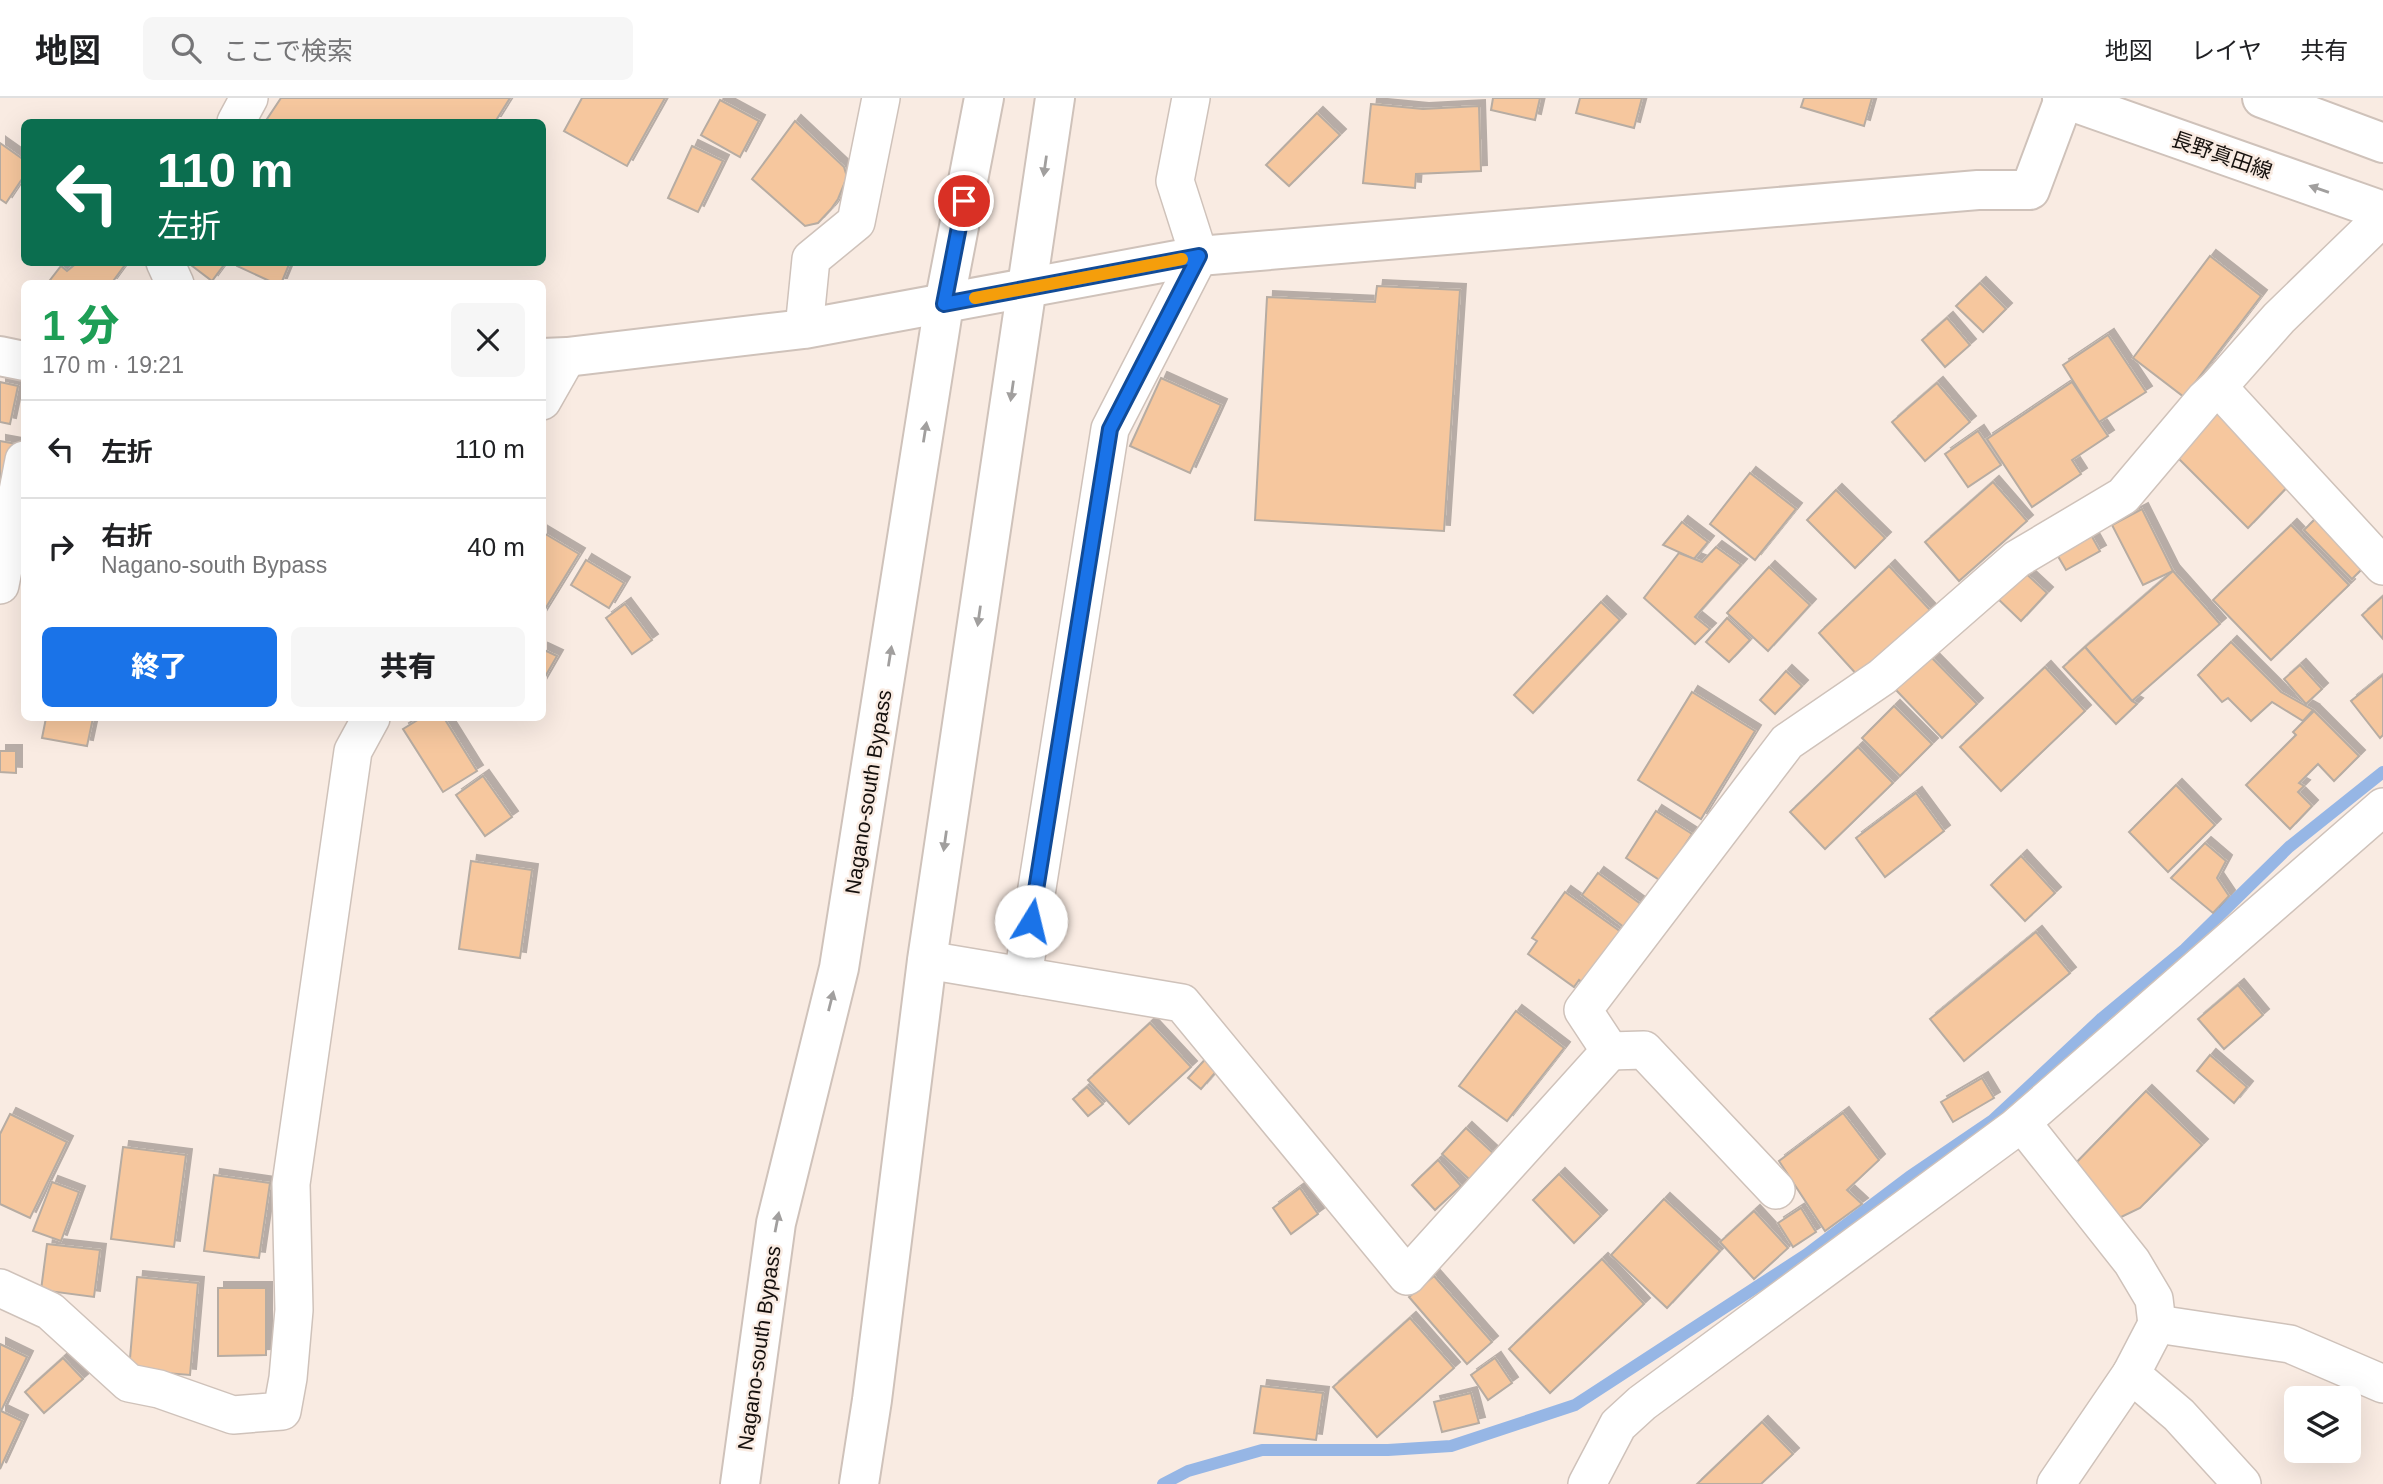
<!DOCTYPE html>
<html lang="ja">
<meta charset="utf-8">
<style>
:root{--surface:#fff;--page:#f6f6f6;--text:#202124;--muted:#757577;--line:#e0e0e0;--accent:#1a73e8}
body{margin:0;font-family:Arial,"Noto Sans JP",sans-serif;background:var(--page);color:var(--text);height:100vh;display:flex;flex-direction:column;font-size:26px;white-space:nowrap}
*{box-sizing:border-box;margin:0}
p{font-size:23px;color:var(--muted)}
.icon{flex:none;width:38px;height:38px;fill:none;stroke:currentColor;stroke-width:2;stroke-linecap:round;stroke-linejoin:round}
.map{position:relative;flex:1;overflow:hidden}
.side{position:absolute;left:21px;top:182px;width:525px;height:441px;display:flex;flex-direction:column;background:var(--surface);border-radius:10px;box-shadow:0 7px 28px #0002}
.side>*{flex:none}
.guide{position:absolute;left:21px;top:21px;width:525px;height:147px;border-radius:10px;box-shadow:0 7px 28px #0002;background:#0b6e4f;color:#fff;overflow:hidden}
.buttons{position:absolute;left:2284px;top:1288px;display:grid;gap:14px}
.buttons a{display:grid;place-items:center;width:77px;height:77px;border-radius:10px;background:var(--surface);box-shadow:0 7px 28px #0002;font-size:35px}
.pin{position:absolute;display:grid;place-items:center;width:60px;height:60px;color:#fff;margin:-30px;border:4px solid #fff;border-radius:50%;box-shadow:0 2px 7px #0007}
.me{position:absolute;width:77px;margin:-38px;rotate:9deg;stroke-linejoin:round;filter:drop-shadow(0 0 5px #0008)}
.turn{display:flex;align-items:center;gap:24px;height:147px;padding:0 21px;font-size:32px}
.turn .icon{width:91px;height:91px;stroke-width:2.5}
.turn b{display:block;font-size:49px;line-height:60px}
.round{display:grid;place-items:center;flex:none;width:74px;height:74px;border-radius:10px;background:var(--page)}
.headline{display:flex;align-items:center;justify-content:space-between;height:119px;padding:0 21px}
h1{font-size:42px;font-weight:800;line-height:52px;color:#1e9e55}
.button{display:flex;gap:14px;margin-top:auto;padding:14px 21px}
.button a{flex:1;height:80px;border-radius:10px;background:var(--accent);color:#fff;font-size:28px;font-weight:800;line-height:80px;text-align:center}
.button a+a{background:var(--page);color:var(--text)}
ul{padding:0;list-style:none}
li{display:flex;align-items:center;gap:21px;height:98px;padding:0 21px;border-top:2px solid var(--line)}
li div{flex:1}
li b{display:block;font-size:26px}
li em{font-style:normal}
header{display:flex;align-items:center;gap:42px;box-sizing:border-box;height:98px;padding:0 35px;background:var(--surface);border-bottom:2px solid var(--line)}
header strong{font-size:33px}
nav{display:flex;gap:38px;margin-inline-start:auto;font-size:24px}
.search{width:490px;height:63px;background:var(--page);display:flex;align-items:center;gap:18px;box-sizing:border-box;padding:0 24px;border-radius:10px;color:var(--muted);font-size:26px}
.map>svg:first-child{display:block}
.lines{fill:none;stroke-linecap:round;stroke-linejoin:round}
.stream{stroke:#96b6e5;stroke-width:12}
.building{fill:#f6c79e;stroke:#b7aca2;stroke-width:2;filter:url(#shadow)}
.street-casing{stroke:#cfc2ba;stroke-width:40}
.secondary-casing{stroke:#cfc2ba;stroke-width:42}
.primary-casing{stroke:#cfc2ba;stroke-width:42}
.highway-casing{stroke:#cfc2ba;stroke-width:42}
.street{stroke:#fff;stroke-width:37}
.secondary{stroke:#fff;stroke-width:38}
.primary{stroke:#fff;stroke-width:38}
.highway{stroke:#fff;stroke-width:38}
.oneway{fill:#a19f9e}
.route-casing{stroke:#114b97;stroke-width:18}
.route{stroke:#1a73e8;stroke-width:12}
.slow{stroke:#f59e0b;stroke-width:12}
.labels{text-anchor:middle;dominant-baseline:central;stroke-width:5;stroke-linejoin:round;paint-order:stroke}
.street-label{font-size:21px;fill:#15100d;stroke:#f9ebe2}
</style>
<header>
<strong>地図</strong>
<div class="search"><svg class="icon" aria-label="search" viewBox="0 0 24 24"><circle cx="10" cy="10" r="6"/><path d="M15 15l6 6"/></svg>ここで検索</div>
<nav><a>地図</a><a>レイヤ</a><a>共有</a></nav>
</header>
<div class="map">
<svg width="2383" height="1386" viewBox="0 0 2383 1386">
<defs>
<filter id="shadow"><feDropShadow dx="6" dy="-6" stdDeviation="0" flood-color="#0004"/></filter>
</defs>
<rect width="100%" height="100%" fill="#f9ebe2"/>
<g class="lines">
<!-- stream -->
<path class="stream" d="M1163,1386l25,-13 74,-21h126l63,-4 124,-41 232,-151 102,-77 84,-57 109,-102 83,-69 104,-102 94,-75"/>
</g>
<!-- building -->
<g class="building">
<path d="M281,0h229l-15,24h-230z"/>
<path d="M582,0h83l-38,68 -63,-35z"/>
<path d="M1493,0h47l-5,22 -44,-10z"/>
<path d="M1580,0h62l-8,30 -58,-15z"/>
<path d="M1804,0h68l-8,28 -63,-19z"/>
<path d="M720,2l39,21 -19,36 -39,-22z"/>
<path d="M1371,6l52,5 56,-3 2,65 -65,3 -1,14 -52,-5z"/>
<path d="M1317,15l23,22 -51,51 -23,-21z"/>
<path d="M795,23l49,46 3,10 -9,22 -7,10 -13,14 -13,3 -53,-47z"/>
<path d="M0,45l24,17v16l-18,27 -6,-4z"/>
<path d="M692,48l31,15 -25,51 -30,-14z"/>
<path d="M2210,158l51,40 -77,101 -51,-39z"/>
<path d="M78,164h49l-16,22h-64l14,-18 6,5z"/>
<path d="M187,164h39l-14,19z"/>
<path d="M238,164h52l-9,22h-5l-39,-18z"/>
<path d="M1980,185l26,26 -23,23 -27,-26z"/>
<path d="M1377,188l83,4 -16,241 -189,-11 12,-223 108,5z"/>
<path d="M1947,220l23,27 -25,22 -23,-27z"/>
<path d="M2108,237l38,57 -47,30 -36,-57z"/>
<path d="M1161,280l60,27 -31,68 -60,-27z"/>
<path d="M0,284l18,4 -8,38 -10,-2z"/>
<path d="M2072,284l36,54 -36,24 9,14 -49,33 -45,-68z"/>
<path d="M1937,285l33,39 -45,39 -33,-39z"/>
<path d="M2221,308l74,73 -47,49 -74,-74z"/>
<path d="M1978,333l23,34 -33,22 -23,-33z"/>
<path d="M0,343l22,4 -22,51z"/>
<path d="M1750,375l46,36 -41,51 -45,-36z"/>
<path d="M1993,384l34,39 -68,60 -34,-39z"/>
<path d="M1836,392l49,48 -30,30 -48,-48z"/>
<path d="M2142,411l31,62 -30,14 -31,-60z"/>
<path d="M2324,412l48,49 -20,20 -48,-49z"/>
<path d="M1682,424l26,20 -14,17 -31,-14z"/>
<path d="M2291,427l58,60 -78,75 -58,-60z"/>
<path d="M2086,428l14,25 -34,19 -14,-24z"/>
<path d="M542,434l37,22 -37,60z"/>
<path d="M1716,449l25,18 -46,52 15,12 -15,15 -51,-46 35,-45 23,9z"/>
<path d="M586,462l38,23 -15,25 -38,-23z"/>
<path d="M1889,468l41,44 -71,67 -40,-44z"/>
<path d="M1769,469l41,38 -42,46 -41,-38z"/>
<path d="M2021,471l26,24 -26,28 -26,-25z"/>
<path d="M2173,473l47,53 -88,77 -47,-54z"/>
<path d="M2383,498v43l-21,-24z"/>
<path d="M1601,504l19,18 -87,93 -19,-18z"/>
<path d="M625,506l27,36 -20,14 -26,-36z"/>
<path d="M1727,520l23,22 -21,22 -23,-20z"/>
<path d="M2231,544l50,50 32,18 -10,11 -31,-19 -21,19 -23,-23 -6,4 -24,-27z"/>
<path d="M2085,549l47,54 5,3 -21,20 -53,-57z"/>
<path d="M542,551l15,7 -15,26z"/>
<path d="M1929,557l48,49 -35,34 -47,-49z"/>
<path d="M2300,567l22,24 -16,15 -22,-25z"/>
<path d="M2045,569l40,44 -84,80 -41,-44z"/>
<path d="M1786,573l16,15 -27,28 -15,-14z"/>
<path d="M2383,577v60l-3,3 -29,-37z"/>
<path d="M1692,594l63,39 -54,88 -63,-39z"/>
<path d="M1894,608l38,38 -32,32 -38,-38z"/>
<path d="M2314,613l45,45 -25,25 -16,-17 -19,19 5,3 -6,6 14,14 -22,23 -44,-44 50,-50 -3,-3z"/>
<path d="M46,620h47l-6,28 -45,-8z"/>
<path d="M421,620h23l33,53 -34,21 -40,-63z"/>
<path d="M1858,649l35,36 -68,66 -35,-37z"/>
<path d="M0,653h16v22l-16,-1z"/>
<path d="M483,678l29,41 -27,19 -29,-41z"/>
<path d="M2176,687l39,40 -47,47 -39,-40z"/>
<path d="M1916,695l28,38 -59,46 -29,-39z"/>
<path d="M1656,713l36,23 -31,47 -35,-23z"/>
<path d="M2205,745l21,18 -9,17 12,18 -16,17 -42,-35z"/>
<path d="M2021,758l34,37 -30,28 -34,-36z"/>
<path d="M471,763l61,9 -12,88 -61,-9z"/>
<path d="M1598,775l44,32 -17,23 -43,-33z"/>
<path d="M1565,794l56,40 -37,52 -5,-4 -5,7 -46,-33 9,-13 -5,-3z"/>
<path d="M2036,834l34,41 -106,88 -34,-42z"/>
<path d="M2238,887l25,30 -39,34 -26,-30z"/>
<path d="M1516,913l48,37 -57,73 -48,-35z"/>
<path d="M1150,925l41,44 -62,57 -41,-44z"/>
<path d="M1210,956l11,12 -20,23 -13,-11z"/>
<path d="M2210,957l37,32 -13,16 -37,-32z"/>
<path d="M1982,980l12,20 -41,24 -12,-20z"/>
<path d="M1087,989l16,17 -15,12 -15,-17z"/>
<path d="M2146,993l56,54 -62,63 -23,11 -49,-48z"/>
<path d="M1843,1015l36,47 -32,30 15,14 -37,27 -46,-70z"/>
<path d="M10,1016l57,28 -37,76 -30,-14v-70z"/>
<path d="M1466,1030l28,26 -24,26 -28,-26z"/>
<path d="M123,1049l63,8 -12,92 -63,-8z"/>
<path d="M1438,1062l23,26 -26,24 -23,-25z"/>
<path d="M1559,1076l42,42 -27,27 -41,-43z"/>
<path d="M214,1077l56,8 -11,75 -55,-7z"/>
<path d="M52,1084l27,10 -18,49 -28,-10z"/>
<path d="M1300,1090l18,26 -27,20 -18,-26z"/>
<path d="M1664,1101l56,52 -53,57 -56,-53z"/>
<path d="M1801,1110l15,24 -23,15 -15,-24z"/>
<path d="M1754,1113l34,37 -34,31 -34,-37z"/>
<path d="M47,1146l53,6 -6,47 -53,-7z"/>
<path d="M1602,1161l42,45 -94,89 -41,-44z"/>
<path d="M1434,1178l58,66 -25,22 -58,-67z"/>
<path d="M137,1179l61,6 -8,92 -61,-5z"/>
<path d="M218,1190h48v67l-48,1z"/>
<path d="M1410,1220l44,50 -77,69 -44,-50z"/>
<path d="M0,1246l27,13 -26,54 21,10 -22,48z"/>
<path d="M63,1260l20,21 -39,34 -19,-21z"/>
<path d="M1495,1260l17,25 -24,17 -17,-25z"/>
<path d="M1261,1288l62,7 -7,47 -62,-7z"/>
<path d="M1471,1295l8,30 -37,9 -8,-30z"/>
<path d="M1762,1324l31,32 -32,30h-64z"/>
</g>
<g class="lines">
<!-- street casing -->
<g class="street-casing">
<g id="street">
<path d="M236,24l13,-24"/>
<path d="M165,164l10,22"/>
<path d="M804,231l7,-70 45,-37 25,-124"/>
<path d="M2218,289l165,179"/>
<path d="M542,303l25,-44"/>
<path d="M0,487l24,-125"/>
<path d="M927,862l255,43 225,273 203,-225 -27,-41 204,-268 95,-65 135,-118 106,-63 82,-97 13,-12 61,-69 104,-101"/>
<path d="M1023,878l87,-547 89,-173 -24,-75 16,-83"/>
<path d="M1610,953l34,-1 132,140"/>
<path d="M2022,1025l110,139 22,37 3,25"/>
<path d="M0,1190l50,23 79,72 30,6 74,26 49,-4 6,-33 6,-68 -3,-126 62,-433 18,-33"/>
<path d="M1587,1386l31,-59 24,-22 373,-275 368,-321"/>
<path d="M2056,1386l75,-110"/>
<path d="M2242,1386l-63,-69 -48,-41 26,-50 133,20 93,40"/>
</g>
</g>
<!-- secondary casing -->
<g class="secondary-casing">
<g id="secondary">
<path d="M0,258l24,5"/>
<path d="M542,260l25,-1 237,-28 395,-73 779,-66h52l34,-91"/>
</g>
</g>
<!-- primary casing -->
<g class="primary-casing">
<g id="primary">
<path d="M2062,0l321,113"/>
<path d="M2262,0l121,45"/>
</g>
</g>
<!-- highway casing -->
<g class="highway-casing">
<g id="highway">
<path d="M740,1386l36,-261 63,-255 105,-664 40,-206"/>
<path d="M859,1386l13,-84 55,-440 128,-862"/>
</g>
</g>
<!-- street -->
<use href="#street" class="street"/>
<!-- secondary -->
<use href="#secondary" class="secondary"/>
<!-- primary -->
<use href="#primary" class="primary"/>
<!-- highway -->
<use href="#highway" class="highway"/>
</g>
<!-- one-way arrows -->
<defs><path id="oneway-solid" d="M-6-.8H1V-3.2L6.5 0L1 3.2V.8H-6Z" transform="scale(1.75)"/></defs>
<g class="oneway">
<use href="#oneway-solid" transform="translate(1045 68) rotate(98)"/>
<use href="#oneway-solid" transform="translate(2319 91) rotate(-161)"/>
<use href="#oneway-solid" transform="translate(1012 293) rotate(98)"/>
<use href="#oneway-solid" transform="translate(925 334) rotate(-81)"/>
<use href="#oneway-solid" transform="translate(979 518) rotate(98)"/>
<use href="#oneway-solid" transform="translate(890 558) rotate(-81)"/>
<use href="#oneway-solid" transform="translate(945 743) rotate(98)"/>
<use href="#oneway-solid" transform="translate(831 903) rotate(-76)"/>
<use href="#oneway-solid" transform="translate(777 1124) rotate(-79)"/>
</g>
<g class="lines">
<!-- route casing -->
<g class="route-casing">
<path id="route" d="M964,103l-20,103 255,-48 -89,173 -79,492"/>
</g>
<!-- route -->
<use href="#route" class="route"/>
<!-- slow -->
<path class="slow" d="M975,200l207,-39"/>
</g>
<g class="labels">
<!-- street labels -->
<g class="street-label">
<text transform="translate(2222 57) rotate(19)">長野真田線</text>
<text transform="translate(868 694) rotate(-81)">Nagano-south Bypass</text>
<text transform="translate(759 1250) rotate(-82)">Nagano-south Bypass</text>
</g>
</g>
</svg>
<div class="buttons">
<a><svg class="icon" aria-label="layers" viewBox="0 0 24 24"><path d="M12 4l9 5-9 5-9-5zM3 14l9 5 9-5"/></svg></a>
</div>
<div class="pin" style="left:964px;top:103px;background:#d93025"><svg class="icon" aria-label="arrive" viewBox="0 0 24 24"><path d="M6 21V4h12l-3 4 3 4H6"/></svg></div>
<svg class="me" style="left:1031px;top:823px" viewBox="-20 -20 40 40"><circle r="19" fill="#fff"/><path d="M0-13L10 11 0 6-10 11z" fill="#1a73e8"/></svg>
<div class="guide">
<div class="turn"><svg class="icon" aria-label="left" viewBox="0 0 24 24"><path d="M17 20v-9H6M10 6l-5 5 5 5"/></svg><div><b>110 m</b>左折</div></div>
</div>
<section class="side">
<div class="headline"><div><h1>1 分</h1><p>170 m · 19:21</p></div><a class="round"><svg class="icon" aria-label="close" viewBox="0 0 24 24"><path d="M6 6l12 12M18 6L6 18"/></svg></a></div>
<ul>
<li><svg class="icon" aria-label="left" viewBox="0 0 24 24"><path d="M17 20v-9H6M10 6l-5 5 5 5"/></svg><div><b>左折</b></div><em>110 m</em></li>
<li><svg class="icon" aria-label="right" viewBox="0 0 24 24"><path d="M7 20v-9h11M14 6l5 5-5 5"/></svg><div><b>右折</b><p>Nagano-south Bypass</p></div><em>40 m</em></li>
</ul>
<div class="button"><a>終了</a><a>共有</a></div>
</section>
</div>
